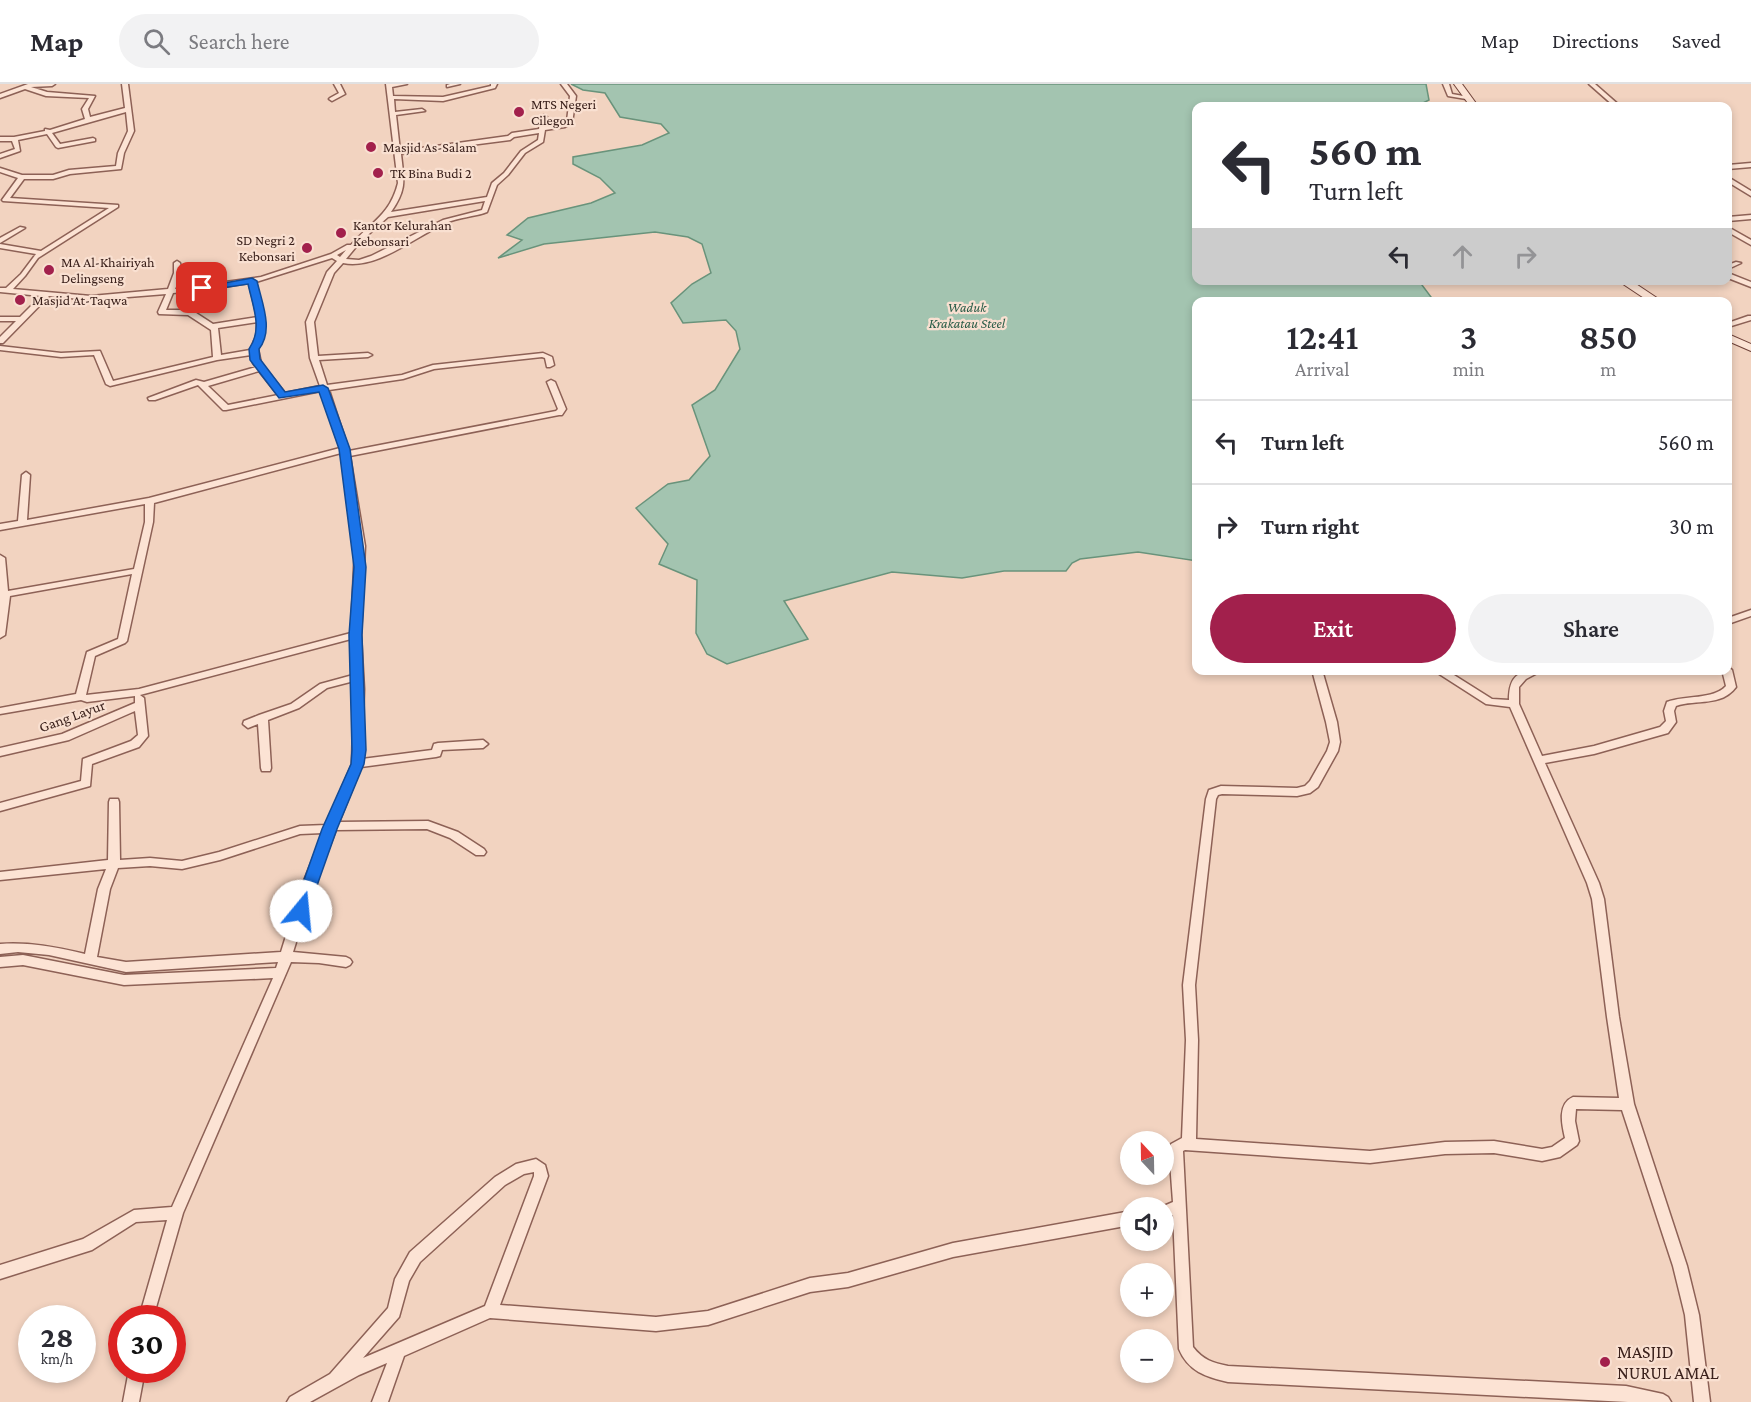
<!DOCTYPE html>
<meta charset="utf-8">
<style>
:root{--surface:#fff;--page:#f2f2f3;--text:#2b2b33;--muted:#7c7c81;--line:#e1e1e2;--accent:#a2204c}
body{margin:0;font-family:"Crimson Pro",serif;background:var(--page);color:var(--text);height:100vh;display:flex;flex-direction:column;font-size:22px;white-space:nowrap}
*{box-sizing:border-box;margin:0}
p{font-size:20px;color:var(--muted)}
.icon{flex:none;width:33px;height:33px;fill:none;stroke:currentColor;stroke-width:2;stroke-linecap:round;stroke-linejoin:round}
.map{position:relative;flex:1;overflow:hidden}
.sheet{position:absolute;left:1192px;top:213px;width:540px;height:378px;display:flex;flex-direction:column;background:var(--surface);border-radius:12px;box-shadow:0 3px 9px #0003}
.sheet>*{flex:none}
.hud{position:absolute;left:1192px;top:18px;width:540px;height:183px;border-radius:12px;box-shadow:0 3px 9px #0003;background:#fff;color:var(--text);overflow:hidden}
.needle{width:39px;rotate:338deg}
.fabs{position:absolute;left:1120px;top:1047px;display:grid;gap:12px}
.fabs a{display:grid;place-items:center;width:54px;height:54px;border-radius:50%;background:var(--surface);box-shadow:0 3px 9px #0003;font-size:30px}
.speed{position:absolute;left:18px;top:1221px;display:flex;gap:12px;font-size:30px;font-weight:700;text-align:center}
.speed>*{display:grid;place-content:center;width:78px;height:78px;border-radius:50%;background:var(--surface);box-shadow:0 3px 9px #0003;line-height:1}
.speed small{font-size:15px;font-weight:400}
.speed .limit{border:9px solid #d22;background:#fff;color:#111}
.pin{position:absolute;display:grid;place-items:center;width:51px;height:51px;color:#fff;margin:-26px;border-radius:12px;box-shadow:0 3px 9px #0006}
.me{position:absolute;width:66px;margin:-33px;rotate:17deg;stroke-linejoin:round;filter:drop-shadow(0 0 4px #0008)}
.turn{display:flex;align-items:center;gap:21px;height:126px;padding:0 18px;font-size:27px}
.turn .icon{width:78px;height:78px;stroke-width:2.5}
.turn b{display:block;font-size:42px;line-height:51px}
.lanes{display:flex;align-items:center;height:57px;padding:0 18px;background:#0003;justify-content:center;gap:30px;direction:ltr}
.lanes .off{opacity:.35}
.eta{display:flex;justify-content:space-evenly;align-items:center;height:102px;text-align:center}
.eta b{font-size:36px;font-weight:600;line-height:42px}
.button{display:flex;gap:12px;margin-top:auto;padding:12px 18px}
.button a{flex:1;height:69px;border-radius:36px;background:var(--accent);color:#fff;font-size:24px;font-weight:600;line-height:69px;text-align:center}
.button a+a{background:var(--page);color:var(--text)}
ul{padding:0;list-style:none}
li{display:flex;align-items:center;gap:18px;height:84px;padding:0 18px;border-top:2px solid var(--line)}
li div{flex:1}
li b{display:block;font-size:22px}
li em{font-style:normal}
header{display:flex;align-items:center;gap:36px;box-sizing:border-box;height:84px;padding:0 30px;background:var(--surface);border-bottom:2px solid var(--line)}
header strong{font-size:28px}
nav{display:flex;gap:33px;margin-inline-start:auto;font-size:21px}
.search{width:420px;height:54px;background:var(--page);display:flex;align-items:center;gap:15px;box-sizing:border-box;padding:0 21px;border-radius:33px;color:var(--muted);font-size:22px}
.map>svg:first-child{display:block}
.water{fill:#a3c4b0;stroke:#69937b;stroke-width:1.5}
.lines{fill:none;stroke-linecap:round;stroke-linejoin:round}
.street-casing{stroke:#8d6156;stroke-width:3}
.secondary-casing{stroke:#6f4239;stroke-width:2}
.street{fill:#fce3d4;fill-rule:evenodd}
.secondary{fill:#fce3d4;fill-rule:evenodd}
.route{fill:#1a73e8;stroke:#114b97;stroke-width:1.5}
.poi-dot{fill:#a2204c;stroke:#f9e0d1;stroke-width:2}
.labels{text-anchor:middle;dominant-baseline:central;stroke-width:4.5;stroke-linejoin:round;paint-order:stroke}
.far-poi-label{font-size:14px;fill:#3b211c;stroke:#f9e0d1;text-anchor:start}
.far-water-label{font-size:14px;font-style:italic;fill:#2a5d48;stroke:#f9e0d1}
.street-label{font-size:15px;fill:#3b211c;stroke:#f9e0d1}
.near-poi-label{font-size:18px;fill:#3b211c;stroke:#f9e0d1;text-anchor:start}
</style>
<header>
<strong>Map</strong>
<div class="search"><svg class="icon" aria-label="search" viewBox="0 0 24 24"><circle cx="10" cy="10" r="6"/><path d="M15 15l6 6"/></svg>Search here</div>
<nav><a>Map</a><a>Directions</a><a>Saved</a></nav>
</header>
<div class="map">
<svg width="1751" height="1318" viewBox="0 0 1751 1318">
<rect width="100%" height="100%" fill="#f2d3c0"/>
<!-- water -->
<path class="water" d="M571,0h855l3,16 -12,6h-220v174l222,1 15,20 -237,1v259l-59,-9 -58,7 -8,4 -6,8h-62l-42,7 -70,-6 -108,29 24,38 -81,25 -20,-10 -11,-21 1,-53 -38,-16 9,-20 -32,-36 32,-24 21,-4 21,-24 -18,-51 23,-15 25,-41 -4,-18 -10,-11 -43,3 -12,-20 21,-19 19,-11 -9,-29 -14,-7 -33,-5 -111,12 -46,14 24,-18 -15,-5 21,-17 63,-15 24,-10 -15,-15 -27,-14v-7l69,-12 27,-12 -8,-9 -41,-7 -15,-24 -22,-3z"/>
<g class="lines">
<!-- street casing -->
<g class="street-casing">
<g id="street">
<path d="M28,0h27l-3,2 -21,1 16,5 48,4 -7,13 2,8 35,-9 -3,-24h6l6,47 -10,22 -3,16 -51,5 -17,5h-29l-14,19 108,7v2l-80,51 -13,18 -12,13 78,7 77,-7 6,-16v-10l3,-2 3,2 2,10 -7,16 86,-12 70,-23 16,-9h4c21,-24 39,-30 47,-62l-12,-99h21l-15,3 1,9 50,1 48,-11v-2h6l-2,4 -52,13 -49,-2 1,13 27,-3 3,2 -29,4 4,36 108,-15 4,-3 27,-4 2,-12 3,-2 3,2 -2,10 16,-3 6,-3 3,-25 -9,-12h6l9,12 -4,27 -7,4 -20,3 -2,12 -18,11 -17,22 -11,10 -10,27c-13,5 -28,5 -41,11 -31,13 -68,47 -103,40l-9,10 -20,49 4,34 50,-3 4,2 -4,2 -49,3 8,25 75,-10 31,-10 110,-12 9,4 2,8 -4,2h-3l-2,-9 -3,-1 -108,12 -31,10 -74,11 20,61 207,-40 2,-2 -11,-27 4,-2 4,2 11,27 -4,6h-3l-209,41 15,90 -4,89 3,54 -2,70 70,-9 2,-6 4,-1 45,-3 5,4 -5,4 -41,2 -2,6 -4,1 -75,10 -22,55 89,-1 30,11 26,17 2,3 -2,3h-8l-26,-17 -23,-9 -91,1 -23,58 -20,64 53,5 4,2 2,3 -2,3 -4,2 -27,-4 -28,-1 -108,251 -30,105h-14l28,-98 -31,2 -44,28 -92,29v-14l83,-26 51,-29 38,-3 101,-229 -149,7 -101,-20 -23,2v-10l23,-2 101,20 152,-7 2,-6 -152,10 -77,-17 -31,-3 -18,2v-10c30,-2 56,3 85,10l13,-65 8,-20 -106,11v-8l108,-12 1,-58 1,-3h8l1,3 1,58 30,-2 32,3 37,-9 81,-26 26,-1 26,-61 2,-83 -27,7 -28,20 -31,12 3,48 -1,3h-8l-1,-3 -3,-44 -10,4 -5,-4 1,-3 15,-6 32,-11 29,-20 33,-9 -2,-36 -211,56 4,3 4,38 -9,11 -47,17 -2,22 -90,25v-8l81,-22 2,-22 48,-18 7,-6 -3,-24 -66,29 -69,16v-8l62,-14 73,-31v-7l-48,6 -6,-2 -81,14v-6l76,-14 11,-42 31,-13 14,-65 -122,22 -5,39 -5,3v-83l5,3 3,33 126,-22 11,-47v-18l-145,26v-6l18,-3 4,-46 4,-3 4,3 -3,45 122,-22 191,-50 -19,-57 -95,19h-3l-25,-25 -43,15h-6l-1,-2 48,-18 8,2 52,-15 -3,-4 -2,-8 -34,5 -107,26 -4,-2 -12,-29 -33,2 -61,-7v-4l61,7 39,-2 13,30 100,-24 -2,-27 -23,-15 -29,-1 -1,-2 8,-18 -75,6 -42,-4 -46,47h-3v-6l16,-16h-16v-4h20l21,-21 -41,-4v-4h6l15,-14 15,-20 -36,-6v-4l41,7 68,-43 -106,-7 -1,-1 16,-22 -18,-6v-4l22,7h31l16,-5 47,-4 2,-13 10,-22 -2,-19 -74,21 8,11 33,-6 2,1v2l-37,7 -2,-1 -9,-13 -29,6 2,11 -20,7v-4l15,-5 -3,-8h-12v-4h14l31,-6v-2l5,1 35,-11 -3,-10 7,-11 -43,-2 -21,-7 -25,9v-4zM539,49l-1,7 -17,11 -17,22 -12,10 -5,14 -96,15c16,-23 13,-31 10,-58l109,-14 4,-3zM485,117l-3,9 -39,10 -72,36 -12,4 -13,-1 14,-17 28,-25zM346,166l-6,7 -3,-2zM332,174l5,3 -10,11 -21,50 4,36 10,28 -35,7 -24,-30 -3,-14c13,-21 2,-44 -2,-67zM249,199l8,34 -44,7 -20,-13h-5l2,-19zM183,208l-2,18h-15l7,-17zM257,238v12l-7,16 -29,5 -3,-27zM259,287l19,24 -50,10 -20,-19zM341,369l14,93 -4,87 -212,56 -53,6 9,-39 30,-13 2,-2 26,-119 1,-19zM323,749l-22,55 -20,64 -155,10 -29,-5 13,-68 8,-21 32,-2 32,3 38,-9 80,-26z"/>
<path d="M334,0h6l5,10 -13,7 -3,-2 1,-1 9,-5z"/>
<path d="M450,0h10l-13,3v-2z"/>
<path d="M1443,0h6l3,10 17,3 -3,2 -18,-3z"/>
<path d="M1589,0h6l25,22h-6z"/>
<path d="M1751,79v4l-23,2v-4z"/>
<path d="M1728,93l23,14v5l-23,-14z"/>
<path d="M1751,131v4l-23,2v-4z"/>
<path d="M20,143l5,1 -25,15v-5z"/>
<path d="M1728,143l23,13v5l-23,-13z"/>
<path d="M1736,178l5,1 -13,6v-4z"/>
<path d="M1728,189l23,9v5l-23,-9z"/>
<path d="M1748,232h3v4l-23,7v-4z"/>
<path d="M1751,526v6l-23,8v-6z"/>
<path d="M1728,583l4,3 4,17c-15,20 -39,12 -60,19l-2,5 2,11 -8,11 -74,21 -49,9 54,120 5,16 15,118 15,87 53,162 12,49 11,87h-16l-9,-87 -12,-49 -51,-156 -46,-1 -1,12 4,20 -2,4 -17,12 -18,4 -48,-8 -49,1 -75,9 -185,-13 -2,1 10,196c10,13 20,16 35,19l398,20 37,8 5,3 3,5h-43l-400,-20c-22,-5 -40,-11 -49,-33l-6,-134 -9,2v-9h-5l14,-6 -4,-54 2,-4 11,-6 4,-98 -3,-55 23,-186 3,-9 12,-4 76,2 8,-2 5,-5 17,-30 3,-9 -4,-20 -14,-52h10l15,52 3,20 -2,9 -20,36 -8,6 -13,3 -75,-2 -4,1 -2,4 -21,186 3,55 -2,99 174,12 75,-9 49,-1 48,8 10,-2 13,-9c-3,-13 -8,-34 8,-41l46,1 -12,-81 -15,-118 -5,-16 -77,-176 -24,-3 -53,-34h13l46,29 17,1c0,-25 10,-30 34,-30l-17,9 -7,8v17l23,52 52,-10 66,-19 6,-6 -2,-10 3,-9c18,-7 46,-2 59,-16l-4,-16h6z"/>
<path d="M536,1075l9,6 3,11 -48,129 156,12 52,-6 102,-33 38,-5 105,-30 178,-32v14l-178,32 -105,30 -38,5 -102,33 -52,6 -166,-13 -86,38 -16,46h-16l15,-39 -28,12 -49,27h-23l3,-5 40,-23 58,-66 7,-29 15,-27 85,-75 21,-13zM534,1088v4l-49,130 -122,52 36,-41 10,-36 11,-19 85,-77 19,-11z"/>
<path d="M129,1286h16l-6,32h-16z"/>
</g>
</g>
<!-- secondary casing -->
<g class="secondary-casing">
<g id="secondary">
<path d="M1454,0h8l16,22h-8z"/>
<path d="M1617,196h13l33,22h-13z"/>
<path d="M1728,250l23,10v7l-23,-10z"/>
</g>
</g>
<!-- street -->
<use href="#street" class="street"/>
<!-- secondary -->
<use href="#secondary" class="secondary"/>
</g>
<!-- route -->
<path class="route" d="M252,194l5,3c5,22 17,49 2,68l1,10 25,33 38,-7 5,3 22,61 16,118 -4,68 4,115 -2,14 -27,65 -29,82 -7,6 -8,-6 29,-82 29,-65 1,-14 -3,-115 5,-68 -15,-118 -20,-57 -40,6 -29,-38 -1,-11c14,-20 4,-42 -1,-65l-46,7 -5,-3z"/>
<!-- markers -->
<g class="poi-dot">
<circle cx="519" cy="28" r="6"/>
<circle cx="371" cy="63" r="6"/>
<circle cx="378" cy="89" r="6"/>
<circle cx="341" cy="149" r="6"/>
<circle cx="307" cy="164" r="6"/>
<circle cx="49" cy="186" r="6"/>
<circle cx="20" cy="216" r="6"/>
<circle cx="1605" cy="1278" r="6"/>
</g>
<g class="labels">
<!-- far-poi labels -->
<g class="far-poi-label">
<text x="531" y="20">MTS Negeri<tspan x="531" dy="16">Cilegon</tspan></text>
<text x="383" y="63">Masjid As-Salam</text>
<text x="390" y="89">TK Bina Budi 2</text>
<text x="353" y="141">Kantor Kelurahan<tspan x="353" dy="16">Kebonsari</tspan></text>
<text x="295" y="156" text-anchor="end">SD Negri 2<tspan x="295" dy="16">Kebonsari</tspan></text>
<text x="61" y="178">MA Al-Khairiyah<tspan x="61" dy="16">Delingseng</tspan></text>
<text x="32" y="216">Masjid At-Taqwa</text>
</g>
<!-- far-water labels -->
<g class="far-water-label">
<text x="967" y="223">Waduk<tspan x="967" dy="16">Krakatau Steel</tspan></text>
</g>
<!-- street labels -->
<g class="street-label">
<text transform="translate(72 632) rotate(-20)">Gang Layur</text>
</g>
<!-- near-poi labels -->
<g class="near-poi-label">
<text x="1617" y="1268">MASJID<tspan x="1617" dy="21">NURUL AMAL</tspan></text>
</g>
</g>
</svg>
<div class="fabs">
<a><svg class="needle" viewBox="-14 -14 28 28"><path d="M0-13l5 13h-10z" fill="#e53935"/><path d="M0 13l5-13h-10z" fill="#7c7c81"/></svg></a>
<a><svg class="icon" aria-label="sound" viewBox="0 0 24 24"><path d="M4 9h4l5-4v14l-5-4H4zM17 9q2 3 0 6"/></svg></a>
<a>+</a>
<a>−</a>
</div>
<div class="speed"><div>28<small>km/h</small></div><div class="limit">30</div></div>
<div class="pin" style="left:202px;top:204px;background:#d93025"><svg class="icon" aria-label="arrive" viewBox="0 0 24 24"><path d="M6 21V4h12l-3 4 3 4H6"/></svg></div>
<svg class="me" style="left:301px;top:827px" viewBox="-20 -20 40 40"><circle r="19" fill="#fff"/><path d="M0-13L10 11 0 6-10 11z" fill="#1a73e8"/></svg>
<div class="hud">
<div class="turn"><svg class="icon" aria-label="left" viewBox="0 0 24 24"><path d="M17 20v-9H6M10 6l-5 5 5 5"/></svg><div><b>560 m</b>Turn left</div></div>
<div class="lanes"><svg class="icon" aria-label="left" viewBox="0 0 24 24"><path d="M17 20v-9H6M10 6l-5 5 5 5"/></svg><svg class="icon off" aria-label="ahead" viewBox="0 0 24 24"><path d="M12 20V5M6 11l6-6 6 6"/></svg><svg class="icon off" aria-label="right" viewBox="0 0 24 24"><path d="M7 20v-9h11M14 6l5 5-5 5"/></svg></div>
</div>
<section class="sheet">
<div class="eta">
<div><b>12:41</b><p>Arrival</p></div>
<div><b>3</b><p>min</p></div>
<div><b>850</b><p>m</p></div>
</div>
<ul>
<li><svg class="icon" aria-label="left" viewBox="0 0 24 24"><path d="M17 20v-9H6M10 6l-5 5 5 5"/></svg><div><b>Turn left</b></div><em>560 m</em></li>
<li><svg class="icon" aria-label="right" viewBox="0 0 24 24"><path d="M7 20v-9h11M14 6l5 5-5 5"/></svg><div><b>Turn right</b></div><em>30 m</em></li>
</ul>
<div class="button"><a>Exit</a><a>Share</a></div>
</section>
</div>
